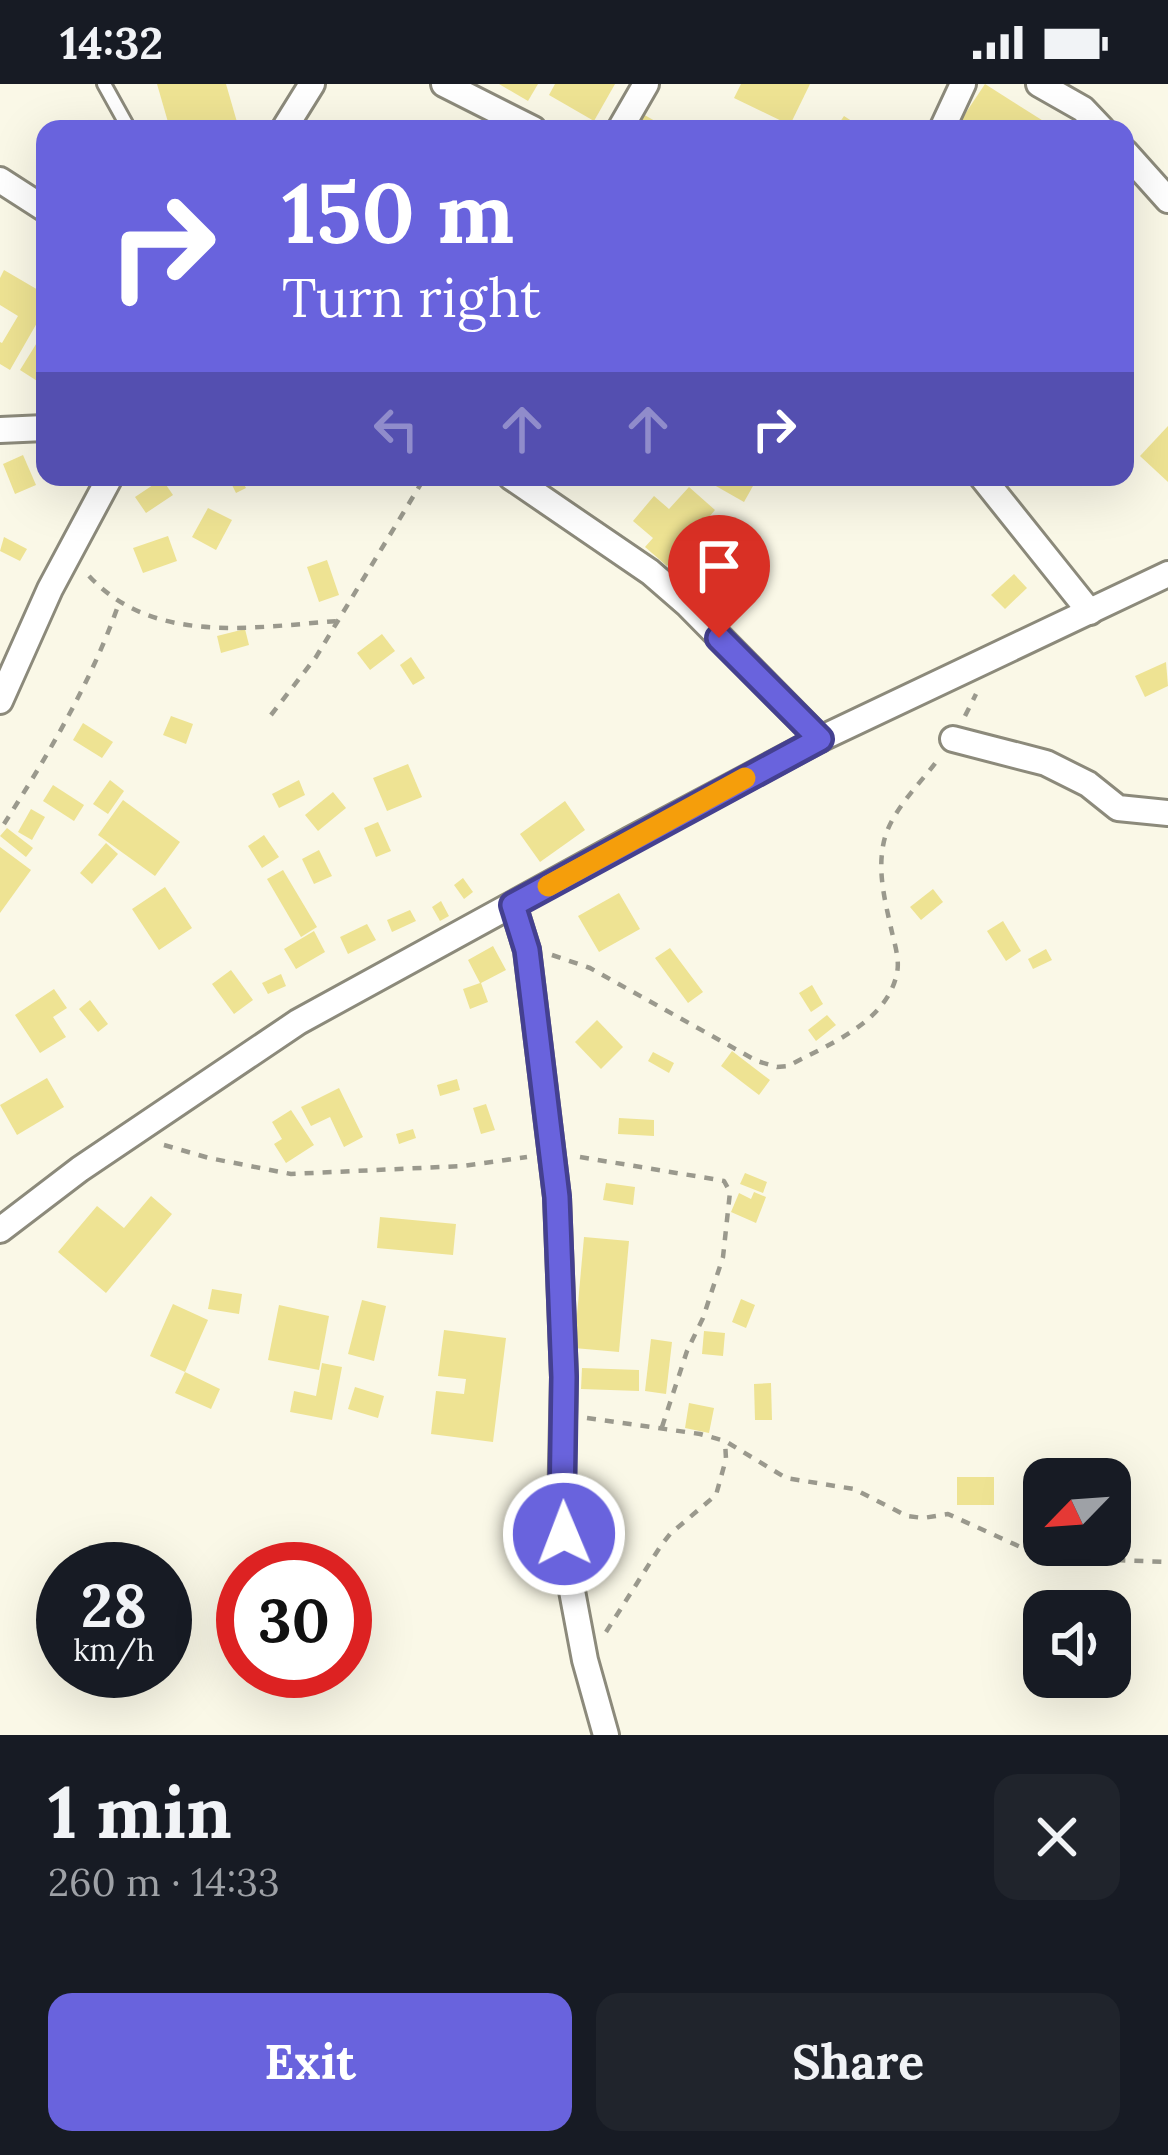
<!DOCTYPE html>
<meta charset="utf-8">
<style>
:root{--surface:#171b24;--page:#20242c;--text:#f1f3f6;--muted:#9ea1a6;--accent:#6963dd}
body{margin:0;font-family:Lora,serif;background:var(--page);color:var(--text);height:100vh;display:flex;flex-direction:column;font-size:45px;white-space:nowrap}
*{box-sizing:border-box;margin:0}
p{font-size:39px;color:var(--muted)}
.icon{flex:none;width:66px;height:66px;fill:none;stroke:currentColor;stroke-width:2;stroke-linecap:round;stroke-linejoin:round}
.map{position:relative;height:1651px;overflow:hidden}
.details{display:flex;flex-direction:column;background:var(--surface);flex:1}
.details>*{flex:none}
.guide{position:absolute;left:36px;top:36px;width:1098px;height:366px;border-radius:24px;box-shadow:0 12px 48px #0002;background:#6963dd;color:#fff;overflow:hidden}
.needle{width:78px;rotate:245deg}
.controls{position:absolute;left:1023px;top:1374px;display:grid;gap:24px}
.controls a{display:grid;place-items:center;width:108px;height:108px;border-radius:24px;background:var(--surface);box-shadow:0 12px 48px #0002;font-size:60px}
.speed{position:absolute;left:36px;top:1458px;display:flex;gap:24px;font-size:60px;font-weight:700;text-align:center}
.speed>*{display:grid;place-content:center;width:156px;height:156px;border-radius:50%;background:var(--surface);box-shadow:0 12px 48px #0002;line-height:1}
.speed small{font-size:30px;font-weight:400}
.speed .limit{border:18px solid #d22;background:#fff;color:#111}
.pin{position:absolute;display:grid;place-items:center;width:102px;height:102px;color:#fff;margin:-123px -51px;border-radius:50% 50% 50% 0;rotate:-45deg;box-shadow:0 0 12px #0007}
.pin .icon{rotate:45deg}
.me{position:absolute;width:132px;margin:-66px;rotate:359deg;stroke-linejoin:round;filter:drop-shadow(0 0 9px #0008)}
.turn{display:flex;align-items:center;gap:42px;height:252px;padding:0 48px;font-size:54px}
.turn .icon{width:156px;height:156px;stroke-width:2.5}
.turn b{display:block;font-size:84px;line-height:102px}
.lanes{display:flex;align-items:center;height:114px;padding:0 48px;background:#0003;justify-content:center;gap:60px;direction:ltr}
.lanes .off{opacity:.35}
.round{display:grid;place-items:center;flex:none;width:126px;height:126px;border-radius:24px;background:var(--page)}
.head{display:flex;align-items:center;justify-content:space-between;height:204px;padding:0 48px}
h1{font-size:72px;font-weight:800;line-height:90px}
.cta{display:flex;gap:24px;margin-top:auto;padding:24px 48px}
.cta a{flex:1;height:138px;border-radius:24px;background:var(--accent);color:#fff;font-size:48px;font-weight:800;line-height:138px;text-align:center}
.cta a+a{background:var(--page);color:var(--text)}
.status{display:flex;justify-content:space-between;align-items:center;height:84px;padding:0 60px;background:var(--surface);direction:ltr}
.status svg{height:33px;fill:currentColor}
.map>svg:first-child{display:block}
.building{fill:#eee393}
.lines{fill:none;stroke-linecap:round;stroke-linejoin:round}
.lane-casing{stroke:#8c8a7b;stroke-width:18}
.street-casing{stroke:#8c8a7b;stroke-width:30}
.path{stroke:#9a998d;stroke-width:4.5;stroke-dasharray:9 9;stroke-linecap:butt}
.lane{stroke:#fff;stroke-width:12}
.street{stroke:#fff;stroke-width:24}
.route-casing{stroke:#444090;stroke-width:30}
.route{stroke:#6963dd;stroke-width:21}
.slow{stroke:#f59e0b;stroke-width:21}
</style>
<div class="status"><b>14:32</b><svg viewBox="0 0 49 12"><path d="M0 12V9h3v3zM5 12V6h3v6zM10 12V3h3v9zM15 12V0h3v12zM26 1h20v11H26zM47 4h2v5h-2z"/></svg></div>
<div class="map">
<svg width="1168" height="1651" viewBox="0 0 1168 1651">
<rect width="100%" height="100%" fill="#faf8e7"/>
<!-- building -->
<g class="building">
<path d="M157,0h69l11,38 -24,7h-43z"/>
<path d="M499,0h39l-10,17z"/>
<path d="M555,0h60l-21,37 -45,-26z"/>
<path d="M741,0h69l-20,41 -56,-27z"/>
<path d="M985,0l60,38 -5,7h-85z"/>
<path d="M641,29l28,16h-38z"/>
<path d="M844,32l20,13h-29z"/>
<path d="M4,186l41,24v15l-35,61 -10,-6v-22l2,1 16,-27 -18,-11v-27z"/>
<path d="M38,257l7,4v41l-25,-16z"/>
<path d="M1168,342v56l-28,-26z"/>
<path d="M23,371l13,30 -21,9 -12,-30z"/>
<path d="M228,393h12l6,11 -10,5z"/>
<path d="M700,393h58l-14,25z"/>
<path d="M162,395l11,16 -27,18 -11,-16z"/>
<path d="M689,403l26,23 -48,56 -22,-19 8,-9 -20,-17 21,-25 15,13z"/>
<path d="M208,424l24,12 -16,30 -24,-13z"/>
<path d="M168,452l9,25 -34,12 -10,-25z"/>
<path d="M4,453l23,12 -7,12 -20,-10z"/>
<path d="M327,476l12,35 -20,7 -12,-35z"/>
<path d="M1014,490l13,14 -22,21 -14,-14z"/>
<path d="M245,545l4,16 -28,8 -4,-17z"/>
<path d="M382,550l13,17 -25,19 -13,-17z"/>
<path d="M411,573l14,21 -12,7 -13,-20z"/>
<path d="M1166,578l2,24 -23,11 -10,-21z"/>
<path d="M171,632l22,8 -7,20 -23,-9z"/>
<path d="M83,639l30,19 -11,16 -29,-18z"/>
<path d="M408,680l14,33 -35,14 -14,-33z"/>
<path d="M110,696l14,11 -16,23 -15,-10z"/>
<path d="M299,696l6,15 -26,13 -7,-14z"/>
<path d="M53,701l31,20 -10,16 -31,-20z"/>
<path d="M333,708l13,16 -28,23 -13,-16z"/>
<path d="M123,716l57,42 -25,34 -57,-41z"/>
<path d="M565,717l20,29 -45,32 -20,-28z"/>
<path d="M31,725l14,8 -13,23 -14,-8z"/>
<path d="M378,738l13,29 -15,6 -12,-29z"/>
<path d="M7,744l26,20 -7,9 -26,-21z"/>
<path d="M264,751l15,22 -17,11 -14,-22z"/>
<path d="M106,759l12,11 -26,30 -12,-11z"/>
<path d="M0,763l31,23 -31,43z"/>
<path d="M319,766l13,26 -18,8 -12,-25z"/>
<path d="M283,786l34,57 -16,10 -34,-58z"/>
<path d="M463,794l10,14 -9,7 -10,-14z"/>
<path d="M165,803l27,41 -33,22 -27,-41z"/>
<path d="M933,805l10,13 -22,18 -11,-13z"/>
<path d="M619,809l21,36 -41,23 -21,-36z"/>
<path d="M441,817l8,15 -9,5 -8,-14z"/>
<path d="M410,826l6,11 -24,11 -5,-12z"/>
<path d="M1003,837l18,30 -15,10 -19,-30z"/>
<path d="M367,840l9,16 -28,14 -8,-17z"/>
<path d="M314,847l11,21 -29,17 -12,-20z"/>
<path d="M493,862l13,24 -25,13 7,19 -18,7 -7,-20 17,-6 -12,-23z"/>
<path d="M670,864l33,44 -15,11 -33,-45z"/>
<path d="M1046,865l6,11 -19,9 -5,-10z"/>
<path d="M231,886l22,30 -19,14 -22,-30z"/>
<path d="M281,890l5,12 -18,8 -6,-11z"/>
<path d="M812,901l11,19 -12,8 -12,-19z"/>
<path d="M54,905l13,19 -14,9 13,20 -26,16 -25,-38z"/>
<path d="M90,916l18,24 -10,8 -19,-23z"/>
<path d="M827,931l9,10 -20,16 -8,-11z"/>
<path d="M597,936l26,27 -22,22 -26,-27z"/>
<path d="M732,967l38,29 -11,15 -38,-29z"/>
<path d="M653,968l21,11 -5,10 -21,-12z"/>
<path d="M47,994l17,29 -47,28 -17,-30z"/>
<path d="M457,995l3,11 -20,6 -3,-11z"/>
<path d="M339,1004l24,49 -19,10 -14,-30 -19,9 -10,-19z"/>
<path d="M486,1020l9,26 -14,4 -8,-26z"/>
<path d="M291,1026l23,35 -28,18 -12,-19 8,-5 -10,-17z"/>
<path d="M619,1034l35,2v16l-36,-2z"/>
<path d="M413,1045l3,9 -17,6 -3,-10z"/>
<path d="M745,1089l22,9 -4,11 -23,-9z"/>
<path d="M606,1099l29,4 -2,18 -30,-5z"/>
<path d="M754,1108l12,5 -10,26 -25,-11 8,-19 12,6z"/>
<path d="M151,1112l21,18 -66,79 -48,-41 39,-46 27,22z"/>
<path d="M380,1133l76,7 -3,31 -76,-7z"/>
<path d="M584,1153l45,4 -10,111 -45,-4z"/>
<path d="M212,1205l30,5 -3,20 -31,-5z"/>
<path d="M741,1215l14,6 -9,23 -14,-6z"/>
<path d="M362,1216l24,6 -12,55 -26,-7z"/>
<path d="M173,1220l35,16 -23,52 35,17 -9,20 -36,-16 10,-21 -35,-16z"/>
<path d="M279,1221l50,11 -10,54 -51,-10z"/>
<path d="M444,1246l62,8 -13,104 -62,-8 5,-43 28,3 2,-15 -28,-3z"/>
<path d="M704,1247l21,2 -2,23 -21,-2z"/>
<path d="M651,1255l21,3 -6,52 -21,-3z"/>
<path d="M322,1279l20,4 -10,53 -42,-8 4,-21 22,5z"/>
<path d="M582,1284l57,2v21l-58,-2z"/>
<path d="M771,1299l1,37h-17l-1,-36z"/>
<path d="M355,1303l29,9 -6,22 -30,-9z"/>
<path d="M689,1319l25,5 -5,25 -24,-5z"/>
<rect x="957" y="1393" width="37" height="28"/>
</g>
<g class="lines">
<!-- lane casing -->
<g class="lane-casing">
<path id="lane" d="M104,0l25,45"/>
</g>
<!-- street casing -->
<g class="street-casing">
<g id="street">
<path d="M444,0l89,45"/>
<path d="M1039,0l44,25 19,20"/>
<path d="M284,45l28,-45"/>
<path d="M620,45l26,-45"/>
<path d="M942,45l21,-45"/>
<path d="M1125,68l43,48"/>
<path d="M0,96l45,29"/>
<path d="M0,346l45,-2"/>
<path d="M511,393l139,95 38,33 132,134"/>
<path d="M982,393l108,135"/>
<path d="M0,617l50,-112 60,-112"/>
<path d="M953,655l93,24 42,21 30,24 50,5"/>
<path d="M513,821l14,45 30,247 7,180 -3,132 5,50 19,101 21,75"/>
<path d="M0,1146l80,-61 218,-147 332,-182 190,-101 348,-165"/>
</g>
</g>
<!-- path -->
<g class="path">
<path d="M89,492c65,70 164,51 249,45"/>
<path d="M271,631l45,-58 109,-180"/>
<path d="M965,632l11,-22"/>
<path d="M4,740c44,-69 88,-143 115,-221"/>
<path d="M552,871l38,13 167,93 20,6 11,-1c39,-21 99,-43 109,-93 3,-14 -3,-31 -6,-45 -6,-27 -13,-54 -8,-82 5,-32 35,-60 54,-85"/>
<path d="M164,1061l45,13 82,16 172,-8 64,-9"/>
<path d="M580,1073l133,22 11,2 6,11 -7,65 -20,61 -16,33 -25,76"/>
<path d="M587,1334l113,16 25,7 61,37 68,11 53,27 16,2 25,-4 77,35 63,10 80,3"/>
<path d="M606,1548l54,-85 10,-13 46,-39 10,-36 -1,-18"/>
</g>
<!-- lane -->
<use href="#lane" class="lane"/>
<!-- street -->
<use href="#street" class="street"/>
</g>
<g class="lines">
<!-- route casing -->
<g class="route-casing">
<path id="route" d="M564,1450l-2,-25 2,-132 -7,-180 -30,-247 -14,-45 307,-166 -101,-101"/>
</g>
<!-- route -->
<use href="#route" class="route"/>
<!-- slow -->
<path class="slow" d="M548,802l197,-108"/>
</g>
</svg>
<div class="controls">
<a><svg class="needle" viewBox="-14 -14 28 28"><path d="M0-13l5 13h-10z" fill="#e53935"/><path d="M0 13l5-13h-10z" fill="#9ea1a6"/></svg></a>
<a><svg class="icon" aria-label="sound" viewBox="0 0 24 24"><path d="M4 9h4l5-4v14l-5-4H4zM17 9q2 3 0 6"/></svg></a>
</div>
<div class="speed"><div>28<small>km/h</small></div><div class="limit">30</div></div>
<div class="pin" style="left:719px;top:554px;background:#d93025"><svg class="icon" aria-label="arrive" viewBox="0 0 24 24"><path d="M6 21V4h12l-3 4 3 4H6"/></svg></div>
<svg class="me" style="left:564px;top:1450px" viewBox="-20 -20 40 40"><circle r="17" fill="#6963dd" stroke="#fff" stroke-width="3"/><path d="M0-11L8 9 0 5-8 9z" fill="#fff"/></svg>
<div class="guide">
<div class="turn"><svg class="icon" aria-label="right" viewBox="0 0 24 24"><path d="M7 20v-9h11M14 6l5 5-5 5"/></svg><div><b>150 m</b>Turn right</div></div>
<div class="lanes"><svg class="icon off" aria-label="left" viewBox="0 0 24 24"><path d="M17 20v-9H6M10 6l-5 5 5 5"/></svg><svg class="icon off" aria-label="ahead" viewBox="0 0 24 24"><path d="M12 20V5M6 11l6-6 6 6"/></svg><svg class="icon off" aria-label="ahead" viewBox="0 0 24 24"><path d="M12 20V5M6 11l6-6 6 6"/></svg><svg class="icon" aria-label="right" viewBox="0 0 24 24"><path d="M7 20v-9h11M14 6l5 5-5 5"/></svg></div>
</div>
</div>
<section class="details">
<div class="head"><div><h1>1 min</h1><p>260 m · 14:33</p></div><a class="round"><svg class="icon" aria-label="close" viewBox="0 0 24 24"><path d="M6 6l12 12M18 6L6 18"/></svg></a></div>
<div class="cta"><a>Exit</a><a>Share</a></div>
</section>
